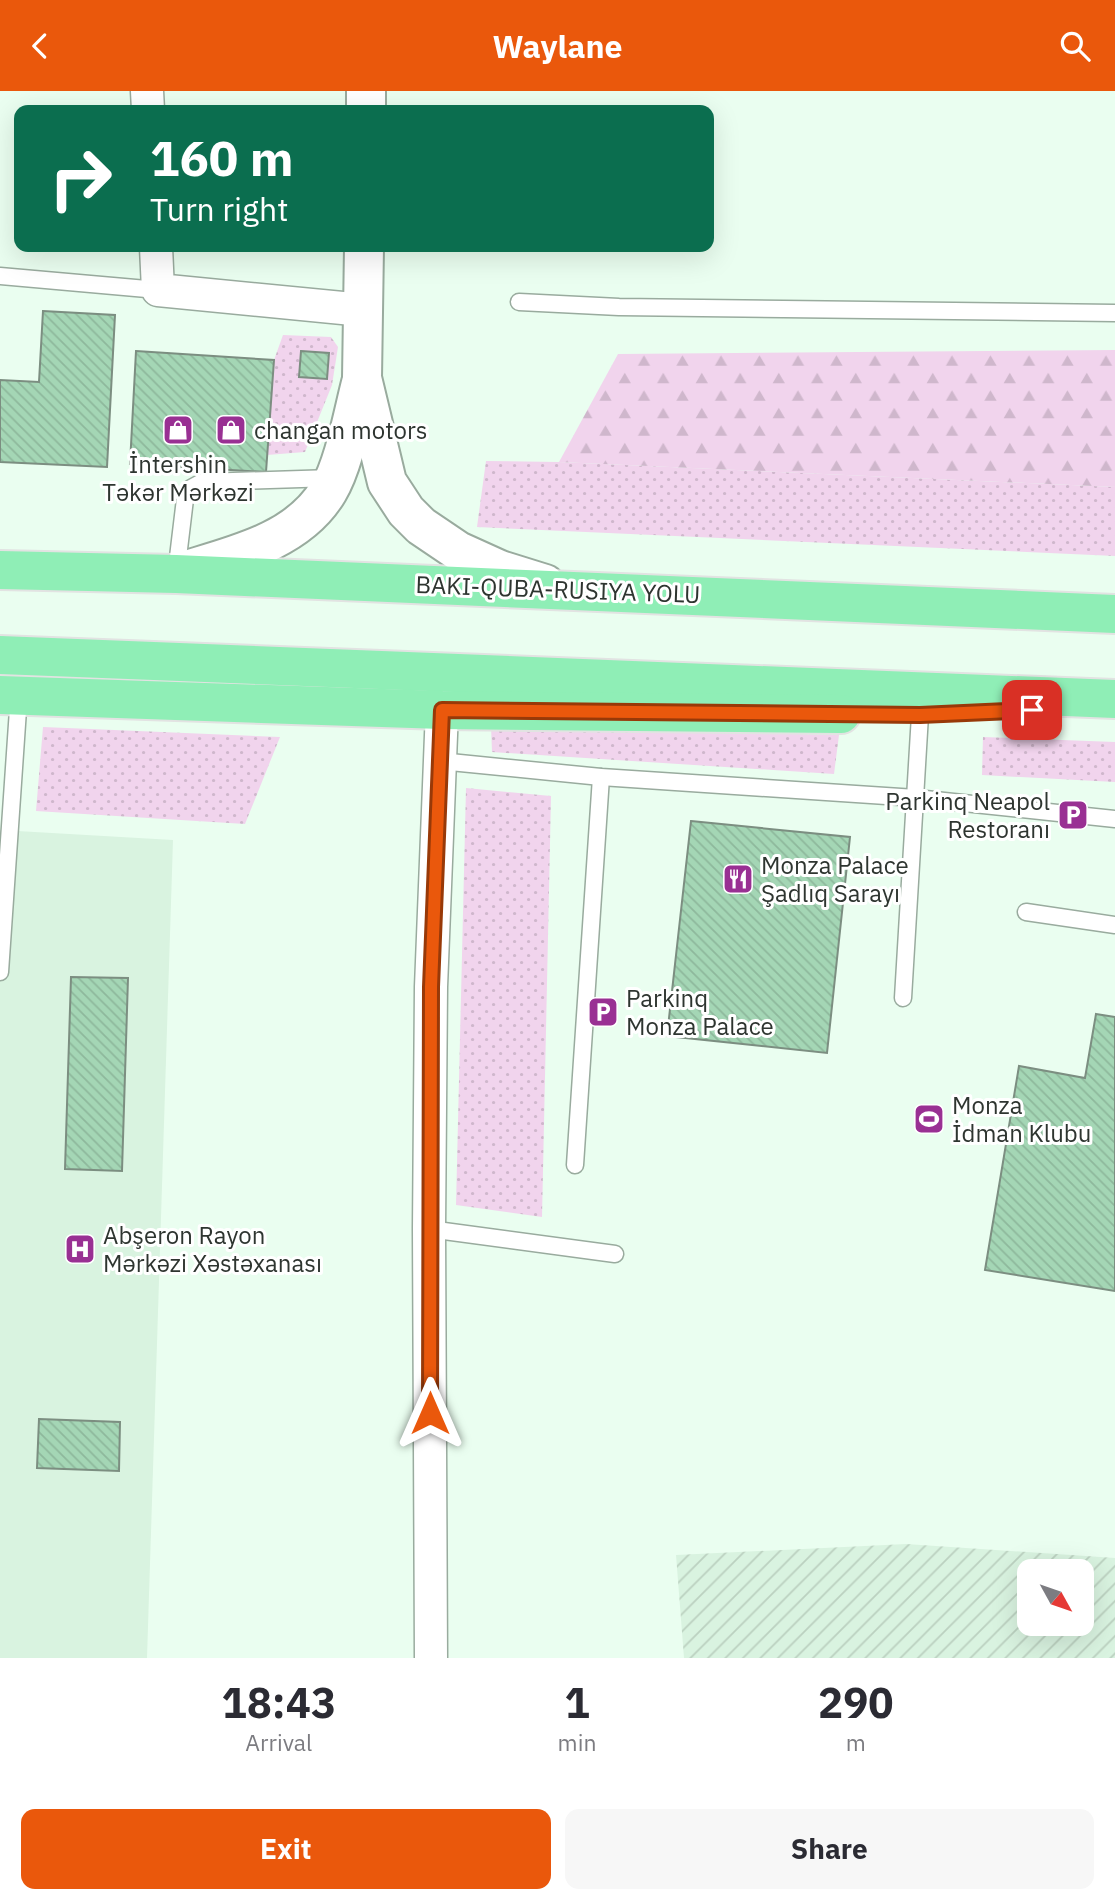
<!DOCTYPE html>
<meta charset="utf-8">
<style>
:root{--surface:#fff;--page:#f7f7f7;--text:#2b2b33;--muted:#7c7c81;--accent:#ea580c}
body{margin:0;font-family:"IBM Plex Sans",sans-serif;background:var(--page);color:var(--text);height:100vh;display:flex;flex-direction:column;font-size:26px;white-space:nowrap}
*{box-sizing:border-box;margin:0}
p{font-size:23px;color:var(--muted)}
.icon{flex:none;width:38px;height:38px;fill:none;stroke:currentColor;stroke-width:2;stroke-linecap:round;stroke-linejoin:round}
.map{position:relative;height:1567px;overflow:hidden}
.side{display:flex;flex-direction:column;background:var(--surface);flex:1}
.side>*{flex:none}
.banner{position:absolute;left:14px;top:14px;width:700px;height:147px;border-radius:14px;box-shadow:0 7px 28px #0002;background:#0b6e4f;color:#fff;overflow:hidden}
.needle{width:46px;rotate:130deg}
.buttons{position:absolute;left:1017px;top:1468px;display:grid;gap:14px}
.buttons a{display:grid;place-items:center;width:77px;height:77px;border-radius:14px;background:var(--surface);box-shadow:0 7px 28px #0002;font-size:35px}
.pin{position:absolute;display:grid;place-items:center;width:60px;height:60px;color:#fff;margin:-30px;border-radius:14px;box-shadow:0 4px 10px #0006}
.me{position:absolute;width:77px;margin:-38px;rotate:0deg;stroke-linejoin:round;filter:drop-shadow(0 0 5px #0008)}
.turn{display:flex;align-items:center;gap:24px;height:147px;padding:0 21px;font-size:32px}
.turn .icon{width:91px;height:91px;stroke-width:2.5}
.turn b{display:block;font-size:49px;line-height:60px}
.eta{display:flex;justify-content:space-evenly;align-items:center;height:119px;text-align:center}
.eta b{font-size:42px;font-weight:700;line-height:49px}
.action{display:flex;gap:14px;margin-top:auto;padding:14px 21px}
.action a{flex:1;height:80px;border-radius:14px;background:var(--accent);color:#fff;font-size:28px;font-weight:700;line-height:80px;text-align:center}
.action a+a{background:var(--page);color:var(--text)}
header{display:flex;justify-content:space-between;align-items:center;height:91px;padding:0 21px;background:var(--accent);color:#fff;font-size:32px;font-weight:700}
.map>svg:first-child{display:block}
.built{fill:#d9f3e0}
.industrial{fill:url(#industrial-furrows);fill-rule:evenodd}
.grass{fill:url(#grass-dots)}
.forest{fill:url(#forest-firs)}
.building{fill:url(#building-back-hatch);stroke:#7c8e81;stroke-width:2}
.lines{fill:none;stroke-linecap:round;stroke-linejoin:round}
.service-casing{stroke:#99ab9e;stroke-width:19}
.minor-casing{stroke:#99ab9e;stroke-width:35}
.tertiary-casing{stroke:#99ab9e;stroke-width:42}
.trunk-casing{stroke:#e2e3e2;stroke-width:42}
.service{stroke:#fff;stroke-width:16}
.minor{stroke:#fff;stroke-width:32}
.tertiary{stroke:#fff;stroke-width:38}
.trunk{stroke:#8feeb6;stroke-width:38}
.route-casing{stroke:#983908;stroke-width:18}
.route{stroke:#ea580c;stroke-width:12}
.labels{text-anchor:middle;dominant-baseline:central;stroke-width:6;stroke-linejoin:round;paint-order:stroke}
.poi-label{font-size:24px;fill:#2e3530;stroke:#fff;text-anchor:start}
.street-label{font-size:24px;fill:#2e3530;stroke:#fff}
</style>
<header><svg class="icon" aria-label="back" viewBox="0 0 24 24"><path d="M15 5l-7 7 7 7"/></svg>Waylane<svg class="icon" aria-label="search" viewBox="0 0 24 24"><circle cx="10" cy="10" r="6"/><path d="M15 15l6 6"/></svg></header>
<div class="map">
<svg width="1115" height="1567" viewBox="0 0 1115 1567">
<defs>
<pattern id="industrial-furrows" width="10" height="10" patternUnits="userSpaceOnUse" patternTransform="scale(1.75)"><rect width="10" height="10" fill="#d9f3e0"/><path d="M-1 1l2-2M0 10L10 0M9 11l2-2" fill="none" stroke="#bbd1c0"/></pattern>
<pattern id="grass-dots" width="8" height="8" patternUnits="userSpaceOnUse" patternTransform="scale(1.75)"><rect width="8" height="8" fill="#f1d4ed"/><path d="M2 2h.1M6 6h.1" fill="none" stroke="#cfb7cc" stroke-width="1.8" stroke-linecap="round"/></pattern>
<pattern id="forest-firs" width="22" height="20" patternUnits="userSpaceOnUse" patternTransform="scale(1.75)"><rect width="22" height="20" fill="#f1d4ed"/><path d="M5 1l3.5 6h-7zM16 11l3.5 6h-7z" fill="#cfb7cc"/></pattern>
<pattern id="building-back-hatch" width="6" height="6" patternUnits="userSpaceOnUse" patternTransform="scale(1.75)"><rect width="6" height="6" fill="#a4d6b5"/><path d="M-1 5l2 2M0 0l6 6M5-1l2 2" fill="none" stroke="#8eb89c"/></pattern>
</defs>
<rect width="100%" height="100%" fill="#eafef0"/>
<!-- built -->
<path class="built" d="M0,739l173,10 -26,818h-147z"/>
<!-- industrial -->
<path class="industrial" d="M906,1453l209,14v100h-431l-8,-103zM1029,1480h53v53h-53z"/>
<!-- grass -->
<g class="grass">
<path d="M283,244l48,2 7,10 -6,38 -27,67 -38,3 7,-95z"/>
<path d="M486,370l73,1 556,25v69l-638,-29z"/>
<path d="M491,635l348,9 -5,39 -342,-22z"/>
<path d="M43,636l237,10 -35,87 -209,-13z"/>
<path d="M983,646l132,5v40l-133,-7z"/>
<path d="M466,697l85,8 -9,421 -86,-12z"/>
</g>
<!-- forest -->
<path class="forest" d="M1115,259v137l-556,-25 59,-108z"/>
<!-- building -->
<g class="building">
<path d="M43,220l72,4 -8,152 -107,-5v-82l39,2z"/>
<path d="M136,260l138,9 -8,112 -136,-8z"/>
<path d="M301,260l28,2 -2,26 -28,-2z"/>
<path d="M691,730l159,16 -23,216 -160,-17z"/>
<path d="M71,886l57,1 -6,193 -57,-2z"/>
<path d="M1096,923l19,3v274l-130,-21 34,-204 66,12z"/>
<path d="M39,1328l81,3 -1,49 -82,-3z"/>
</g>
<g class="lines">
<!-- service casing -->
<g class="service-casing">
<g id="service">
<path d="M0,185l158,14"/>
<path d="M519,211l100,5 496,6"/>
<path d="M176,483l9,-75 6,-11 11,-6 131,-4"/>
<path d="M440,670l161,16 315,21 199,21"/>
<path d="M1026,821l89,13"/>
<path d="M0,881l19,-277"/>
<path d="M903,907l17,-283"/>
<path d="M575,1074l26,-388"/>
<path d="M429,1138l186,25"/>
</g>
</g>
<!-- minor casing -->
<g class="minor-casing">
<g id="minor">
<path d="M147,0l1,19"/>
<path d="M156,156l2,43 205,20"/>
<path d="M431,1567l-2,-429 2,-242 11,-277"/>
</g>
</g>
<!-- tertiary casing -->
<g class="tertiary-casing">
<g id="tertiary">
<path d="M366,19v-19"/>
<path d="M364,156l-2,131 25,104 19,29 15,15 37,25 42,19 45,14"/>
<path d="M180,481c52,-16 118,-30 148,-81 16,-26 25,-77 33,-108"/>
</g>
</g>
<!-- trunk casing -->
<g class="trunk-casing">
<g id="trunk">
<path d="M0,479l176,4 939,40"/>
<path d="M0,564l1115,44"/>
<path d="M0,604l442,15 399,4"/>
</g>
</g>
<!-- service -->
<use href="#service" class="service"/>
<!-- minor -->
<use href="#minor" class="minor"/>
<!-- tertiary -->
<use href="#tertiary" class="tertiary"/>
<!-- trunk -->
<use href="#trunk" class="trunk"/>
</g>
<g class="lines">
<!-- route casing -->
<g class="route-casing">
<path id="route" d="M430,1322l1,-426 11,-277 478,5 112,-5"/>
</g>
<!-- route -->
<use href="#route" class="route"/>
</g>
<!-- icons -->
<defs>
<g id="shop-square" transform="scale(1.575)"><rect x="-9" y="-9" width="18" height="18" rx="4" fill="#993093" stroke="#fff"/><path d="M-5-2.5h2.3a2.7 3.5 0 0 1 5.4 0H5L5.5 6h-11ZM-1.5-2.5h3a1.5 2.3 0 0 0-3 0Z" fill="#fff"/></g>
<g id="parking-square" transform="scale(1.575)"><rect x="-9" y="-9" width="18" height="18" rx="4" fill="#993093" stroke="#fff"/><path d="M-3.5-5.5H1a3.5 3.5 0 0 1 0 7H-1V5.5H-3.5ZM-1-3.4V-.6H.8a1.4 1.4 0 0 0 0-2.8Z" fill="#fff"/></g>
<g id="restaurant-square" transform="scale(1.575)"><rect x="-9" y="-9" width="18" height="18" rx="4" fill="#993093" stroke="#fff"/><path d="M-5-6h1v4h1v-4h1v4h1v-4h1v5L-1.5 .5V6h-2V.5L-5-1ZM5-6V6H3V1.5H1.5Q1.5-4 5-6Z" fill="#fff"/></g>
<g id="stadium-square" transform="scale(1.575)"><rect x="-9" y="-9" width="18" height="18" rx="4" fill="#993093" stroke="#fff"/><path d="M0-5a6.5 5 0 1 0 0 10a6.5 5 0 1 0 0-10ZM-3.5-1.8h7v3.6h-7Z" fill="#fff"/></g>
<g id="hospital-square" transform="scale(1.575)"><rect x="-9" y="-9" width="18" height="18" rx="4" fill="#993093" stroke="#fff"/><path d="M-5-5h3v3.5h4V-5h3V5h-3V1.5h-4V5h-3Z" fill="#fff"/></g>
</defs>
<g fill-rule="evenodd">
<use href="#shop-square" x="178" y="339"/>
<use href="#shop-square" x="231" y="339"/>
<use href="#parking-square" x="1073" y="724"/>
<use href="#restaurant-square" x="738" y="788"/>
<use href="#parking-square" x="603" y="921"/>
<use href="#stadium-square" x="929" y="1028"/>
<use href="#hospital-square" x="80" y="1158"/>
</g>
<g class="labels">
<!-- poi labels -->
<g class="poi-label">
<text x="254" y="339">changan motors</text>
<text x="178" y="373" text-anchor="middle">İntershin<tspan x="178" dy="28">Tәkәr Mәrkәzi</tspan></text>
<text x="1050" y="710" text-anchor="end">Parkinq Neapol<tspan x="1050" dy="28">Restoranı</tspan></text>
<text x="761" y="774">Monza Palace<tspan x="761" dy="28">Şadlıq Sarayı</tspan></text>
<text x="626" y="907">Parkinq<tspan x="626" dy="28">Monza Palace</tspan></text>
<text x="952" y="1014">Monza<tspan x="952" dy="28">İdman Klubu</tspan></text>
<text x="103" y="1144">Abşeron Rayon<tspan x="103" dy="28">Mərkəzi Xəstəxanası</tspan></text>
</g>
<!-- street labels -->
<g class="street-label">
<text transform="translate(558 498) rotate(2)">BAKI-QUBA-RUSIYA YOLU</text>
</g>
</g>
</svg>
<div class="buttons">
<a><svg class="needle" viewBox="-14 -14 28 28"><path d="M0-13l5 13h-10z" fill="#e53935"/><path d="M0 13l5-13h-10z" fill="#7c7c81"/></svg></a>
</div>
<div class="pin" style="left:1032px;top:619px;background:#d93025"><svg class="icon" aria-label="arrive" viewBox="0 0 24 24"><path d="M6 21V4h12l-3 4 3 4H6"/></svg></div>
<svg class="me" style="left:430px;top:1322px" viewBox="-20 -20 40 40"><path d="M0-17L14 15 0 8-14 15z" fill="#ea580c" stroke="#fff" stroke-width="4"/></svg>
<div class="banner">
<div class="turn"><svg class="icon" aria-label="right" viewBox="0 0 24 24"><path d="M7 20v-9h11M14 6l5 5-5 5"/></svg><div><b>160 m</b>Turn right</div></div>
</div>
</div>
<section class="side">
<div class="eta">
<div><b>18:43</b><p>Arrival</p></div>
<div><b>1</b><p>min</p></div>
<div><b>290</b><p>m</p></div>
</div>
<div class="action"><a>Exit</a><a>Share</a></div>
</section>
